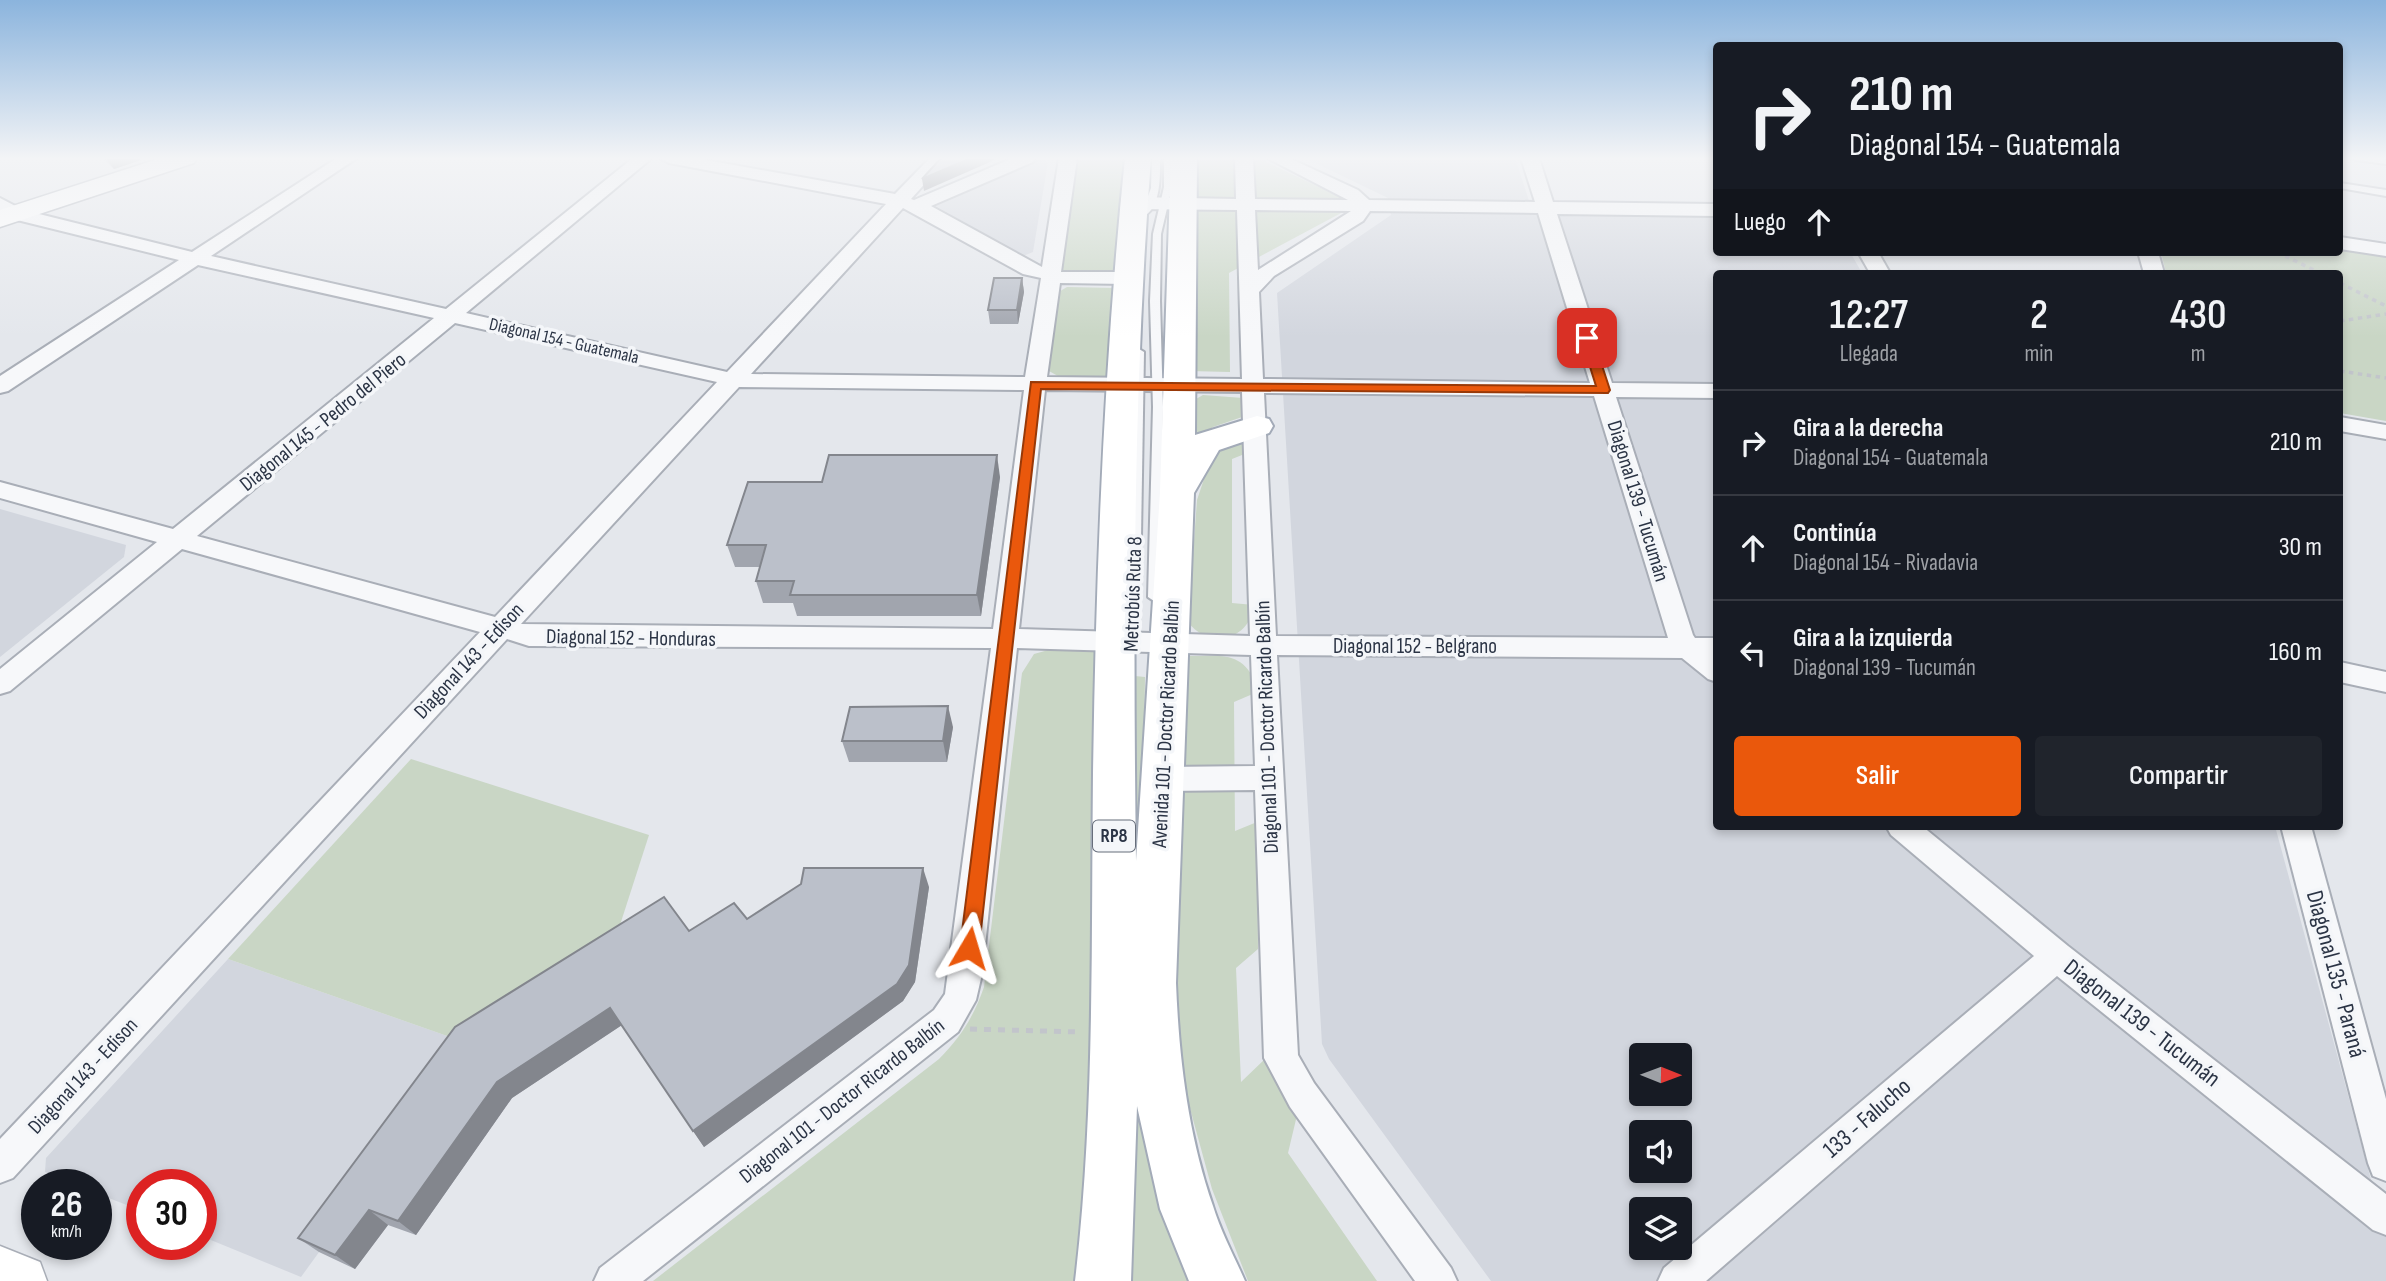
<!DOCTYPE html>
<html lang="es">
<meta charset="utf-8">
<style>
:root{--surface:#171b24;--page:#20242c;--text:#f1f3f6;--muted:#9ea1a6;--line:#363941;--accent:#ea580c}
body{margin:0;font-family:"Sofia Sans Condensed",sans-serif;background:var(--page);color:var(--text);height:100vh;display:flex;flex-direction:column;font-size:26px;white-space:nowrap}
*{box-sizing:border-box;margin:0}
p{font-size:23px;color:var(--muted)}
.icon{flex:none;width:38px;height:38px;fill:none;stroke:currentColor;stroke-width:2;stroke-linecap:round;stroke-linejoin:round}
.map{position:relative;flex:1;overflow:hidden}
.drawer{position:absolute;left:1713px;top:270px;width:630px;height:560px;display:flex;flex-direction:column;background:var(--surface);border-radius:7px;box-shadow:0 4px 10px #0003}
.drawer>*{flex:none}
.banner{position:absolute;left:1713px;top:42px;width:630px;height:214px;border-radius:7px;box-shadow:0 4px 10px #0003;background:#171b24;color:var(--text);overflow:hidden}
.needle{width:46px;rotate:91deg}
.tools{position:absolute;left:1629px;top:1043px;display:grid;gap:14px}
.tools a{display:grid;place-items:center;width:63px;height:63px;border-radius:7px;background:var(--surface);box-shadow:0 4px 10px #0003;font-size:35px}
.speed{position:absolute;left:21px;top:1169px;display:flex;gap:14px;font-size:35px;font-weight:700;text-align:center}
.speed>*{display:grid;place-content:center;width:91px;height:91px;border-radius:50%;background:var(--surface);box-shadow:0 4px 10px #0003;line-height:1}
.speed small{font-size:18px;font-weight:400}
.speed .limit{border:10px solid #d22;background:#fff;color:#111}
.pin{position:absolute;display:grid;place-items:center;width:60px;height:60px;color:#fff;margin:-30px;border-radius:14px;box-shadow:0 4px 10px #0006}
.me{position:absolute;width:77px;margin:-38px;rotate:7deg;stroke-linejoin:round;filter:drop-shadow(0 0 5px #0008)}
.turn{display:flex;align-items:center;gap:24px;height:147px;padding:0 21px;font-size:32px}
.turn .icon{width:91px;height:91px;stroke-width:2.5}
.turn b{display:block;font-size:49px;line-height:60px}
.then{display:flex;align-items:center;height:66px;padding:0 21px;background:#0003;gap:14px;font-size:26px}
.eta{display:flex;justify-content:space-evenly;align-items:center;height:119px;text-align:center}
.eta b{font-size:42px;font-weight:600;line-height:49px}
.action{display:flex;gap:14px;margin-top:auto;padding:14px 21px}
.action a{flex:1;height:80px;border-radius:7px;background:var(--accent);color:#fff;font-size:28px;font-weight:600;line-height:80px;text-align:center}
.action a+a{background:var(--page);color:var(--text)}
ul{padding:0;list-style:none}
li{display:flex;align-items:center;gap:21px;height:105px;padding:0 21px;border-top:2px solid var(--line)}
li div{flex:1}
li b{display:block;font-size:26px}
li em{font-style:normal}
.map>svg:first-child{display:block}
.built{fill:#d2d6de;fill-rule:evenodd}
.green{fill:#c9d6c5}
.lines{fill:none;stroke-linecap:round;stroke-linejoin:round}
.lane-casing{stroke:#a9aeb7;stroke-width:4}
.street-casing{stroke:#a9aeb7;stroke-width:4}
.secondary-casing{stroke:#a9aeb7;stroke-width:3}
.primary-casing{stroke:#a3abb8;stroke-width:4}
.path-far1{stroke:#c2c5cb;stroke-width:3.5;stroke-dasharray:4.5 4.5;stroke-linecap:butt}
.path{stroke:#c2c5cb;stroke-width:5;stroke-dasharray:7 7;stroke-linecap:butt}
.lane{fill:#f7f8fa;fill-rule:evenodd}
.street{fill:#f7f8fa;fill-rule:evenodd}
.secondary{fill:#fff;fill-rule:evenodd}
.primary{fill:#fff;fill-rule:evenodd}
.wall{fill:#a1a5ae}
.shaded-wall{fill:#83868d}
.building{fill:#bbc0ca;stroke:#83868d;stroke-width:2}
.route{fill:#ea580c;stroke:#983908;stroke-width:2}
.labels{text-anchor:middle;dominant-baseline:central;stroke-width:7;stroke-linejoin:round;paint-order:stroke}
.far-street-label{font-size:18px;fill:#2b3445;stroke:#f4f6f9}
.shield{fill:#f4f6f9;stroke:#676e7b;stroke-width:2}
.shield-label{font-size:19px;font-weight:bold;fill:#2b3445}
.street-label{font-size:21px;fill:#2b3445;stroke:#f4f6f9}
.near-street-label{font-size:24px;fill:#2b3445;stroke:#f4f6f9}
</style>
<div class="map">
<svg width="2386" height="1281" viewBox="0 0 2386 1281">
<rect width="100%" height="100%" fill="#e4e7ec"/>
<!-- built -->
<g class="built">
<path d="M1305,158h210l18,55 184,3v36h133l12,21h-145v553h558l111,409v46h-895l-162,-222 -7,-15 -45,-751 114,-78 -3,-17zM1642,1055h38v39h-38zM1642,1132h38v39h-38zM1642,1209h38v39h-38z"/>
<path d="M1038,159l10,3 -15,90 -10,4 -89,-51z"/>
<path d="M0,509l126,36 -2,12 -124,100z"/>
<path d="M228,959l242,85 -169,233 -100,-41v-51h-59v26l-46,-18v-8h-20l-31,-13 1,-14z"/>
</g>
<!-- green -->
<g class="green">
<path d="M1079,158h46l-10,113 -56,1z"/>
<path d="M1196,158h62l86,41 -150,-1z"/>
<path d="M1191,211l152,1 -114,61 1,99 -41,-1z"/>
<path d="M2340,246l46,7v168l-46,-8v-140h-174l-5,-21h179z"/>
<path d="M1067,287l48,1 -5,88 -5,3 -40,1 -16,-9 8,-78z"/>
<path d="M1203,395l40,3 5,17 -35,12 -17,12v-40z"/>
<path d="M1227,441h24l1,10 -20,8v144l22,2c-5,37 -46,44 -66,17l9,-122 17,-51z"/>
<path d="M1052,649h37l8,5 -6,627h-438l286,-222c22,-22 35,-43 45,-72l38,-314 12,-19z"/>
<path d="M1184,656c35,1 57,-8 73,29l-2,8 -21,9 1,129 22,-9 1,127 -22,19 5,114 25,-24 32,53 -10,42 89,128h-129l-36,-92 -27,-99 -11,-84z"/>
<path d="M1135,676l10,1 -2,146 52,458h-70z"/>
<path d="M411,759l238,76 -39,121 -140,88 -242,-85z"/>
</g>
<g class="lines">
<!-- lane casing -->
<g class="lane-casing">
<g id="lane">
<path d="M1152,158h8c0,18 1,46 -14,57l-4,-3 9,-24z"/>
<path d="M1164,158h8v29l-11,47 -1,67 3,106 -3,190 -6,4 -6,-4 5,-190 -3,-106 3,-67 11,-47z"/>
<path d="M2352,158l34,2v4l-30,-4z"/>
<path d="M2340,183l46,7v6l-46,-8z"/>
<path d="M1139,349l5,3 -3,185 -6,4 -6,-4 5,-185z"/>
</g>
</g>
<!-- street casing -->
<g class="street-casing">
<g id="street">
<path d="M337,158h20l-146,98 235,53 187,-151h19l-186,155 261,59 159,-168 -217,-41 -9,-5h35l200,36 35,-36h18l-37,41 3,1 99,-42h23l-3,4 -102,44 111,61 17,-109h18l-16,114h66l10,6 -10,6 -67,-1 -13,94 195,2 -5,-169 -104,-1 -9,-6 9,-6 103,2 -1,-41h18l2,41 93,1 -81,-42h22l69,32 11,10 166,2 -14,-44h18l14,44 164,2v12l-160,-2 55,169 105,1v14l-101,-1 77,238 2,3h22v44l-9,-3 -26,-21 -405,-3 21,400 16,28 137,185 6,13h-42l-125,-174 -26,-49 -9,-268 -90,1 -10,-4 -4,-8 4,-8 10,-4 90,-1 -4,-111 -234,-7 -35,326 -6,26 -18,32 -315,249h-49l6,-13 334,-258 11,-16 46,-346 -462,-2 -22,-7 -494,539 -13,5v-44l480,-507 -298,-83 -172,142 -10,3v-25l157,-127 -157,-44v-16l173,47 261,-211 -236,-53 -190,126 -8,2v-17l179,-116 -170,-42 -9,-6v-14l23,12 169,42zM903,208l120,66 18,4 -16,99 -274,-3zM1255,210l96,1 -93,59zM1370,211l168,2 52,170 -327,-4 -4,-87 15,-16 89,-55zM455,323l262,59 -222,235 -298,-81zM739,387l285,3 -31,239 -472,-5zM1045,390l197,2 8,244 -231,-7zM1264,393l330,3 74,242 -392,-2z"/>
<path d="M2340,237l46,7v12l-46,-7z"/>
<path d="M1858,252h20l12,21h-20z"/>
<path d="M2138,252h20l6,21h-20z"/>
<path d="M2340,417l46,8v14l-46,-8z"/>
<path d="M2340,662l46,10v20l-46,-10z"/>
<path d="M1886,826h36l146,120 318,248v41l-13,-5 -316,-254 -351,305h-48l6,-13 370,-312 -143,-121z"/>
<path d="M2281,826h30l75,273v82l-13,-5 -5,-13z"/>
</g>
</g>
<!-- secondary casing -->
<g class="secondary-casing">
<g id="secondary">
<path d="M161,158h36l-3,5 -194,64v-17z"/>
<path d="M0,1246l40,16 7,19h-47z"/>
</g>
</g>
<!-- primary casing -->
<g class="primary-casing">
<path id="primary" d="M1125,158h26c-18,234 -18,469 -15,703l24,-369 11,-334h26l-2,277 62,-19 12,3 4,7 -4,7 -50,17 -25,43 -18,490c3,76 12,151 37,223 8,26 21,50 32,75h-56l-29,-72 -23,-103 -6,175h-56c20,-168 16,-339 18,-508 3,-205 11,-411 32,-615z"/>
</g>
<!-- path-far1 -->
<g class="path-far1">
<path d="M2277,252l43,21"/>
<path d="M2340,283l46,23"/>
<path d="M2340,321l46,-7"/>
<path d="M2340,371l46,7"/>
</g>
<!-- path -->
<path class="path" d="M970,1029l110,3"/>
<!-- lane -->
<use href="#lane" class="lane"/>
<!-- street -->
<use href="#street" class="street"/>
<!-- secondary -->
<use href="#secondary" class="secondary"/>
<!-- primary -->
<use href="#primary" class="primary"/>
</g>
<!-- wall -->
<g class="wall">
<path d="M103,158h37l1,2 -27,9z"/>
<path d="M1022,278l2,14 -6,32h-28l-2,-14z"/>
<path d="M1000,477l-19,139h-184l-4,-13h-30l-7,-22 4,-14h-25l-8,-22 95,-63z"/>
<path d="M953,727l-6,35h-98l-7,-21z"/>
<path d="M929,887l-14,95 -12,19 -199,146 -82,-122 -110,73 -96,137 -28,-10 -33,44 -36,-17 -21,-14 391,-307 58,-12z"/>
</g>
<!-- shaded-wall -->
<g class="shaded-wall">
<path d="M106,158h34l1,2 -27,9z"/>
<path d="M971,158h28l-75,33 -2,-12z"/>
<path d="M1022,278l2,14 -6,32 -1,-14z"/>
<path d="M997,455l3,22 -19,139 -4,-21z"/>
<path d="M948,706l5,21 -6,35 -4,-21z"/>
<path d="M923,868l6,19 -14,95 -12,19 -199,146 -11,-16z"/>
<path d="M610,1008l12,17 -110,73 -96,137 -18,-14 99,-139z"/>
<path d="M369,1210l19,15 -33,44 -20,-14z"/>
</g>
<!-- building -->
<g class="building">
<path d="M941,158h30l-49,21z"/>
<path d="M994,278h28l-5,32h-29z"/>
<path d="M829,455h168l-20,140h-187l4,-14h-38l10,-36h-39l21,-63h74z"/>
<path d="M948,706l-5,35h-101l8,-34z"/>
<path d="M804,868h119l-14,97 -12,19 -204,147 -83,-123 -113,74 -99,139 -29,-11 -34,45 -37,-17 157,-211 209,-130 25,34 45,-28 13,16 54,-35z"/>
</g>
<!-- sky -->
<linearGradient id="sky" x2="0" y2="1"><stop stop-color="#8bb4dd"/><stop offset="0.47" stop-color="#f3f4f6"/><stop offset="1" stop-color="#f3f4f6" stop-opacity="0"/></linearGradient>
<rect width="2386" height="337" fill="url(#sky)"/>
<!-- route -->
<path class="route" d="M1587,334l6,4 17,52 -2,3 -567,-4 -62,559 -3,6 -7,3 -7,-3 -2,-6 71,-566 565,4 -15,-48z"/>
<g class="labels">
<!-- far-street labels -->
<g class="far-street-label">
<text transform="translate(564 341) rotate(13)">Diagonal 154 - Guatemala</text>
</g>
<!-- shield labels -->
<rect class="shield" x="1093" y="820.5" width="42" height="31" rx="5"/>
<g class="shield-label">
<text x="1114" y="836">RP8</text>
</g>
<!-- street labels -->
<g class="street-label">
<text transform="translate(323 422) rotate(-39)">Diagonal 145 - Pedro del Piero</text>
<text transform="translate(1638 501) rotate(73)">Diagonal 139 - Tucumán</text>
<text transform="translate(1133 594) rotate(-88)">Metrobús Ruta 8</text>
<text transform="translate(631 638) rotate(1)">Diagonal 152 - Honduras</text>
<text x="1415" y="646">Diagonal 152 - Belgrano</text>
<text transform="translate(469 661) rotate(-47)">Diagonal 143 - Edison</text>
<text transform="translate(1166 724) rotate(-87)">Avenida 101 - Doctor Ricardo Balbín</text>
<text transform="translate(1267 727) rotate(-92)">Diagonal 101 - Doctor Ricardo Balbín</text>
<text transform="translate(83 1076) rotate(-47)">Diagonal 143 - Edison</text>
<text transform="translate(842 1101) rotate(-38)">Diagonal 101 - Doctor Ricardo Balbín</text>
</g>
<!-- near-street labels -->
<g class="near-street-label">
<text transform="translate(2336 974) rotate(75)">Diagonal 135 - Paraná</text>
<text transform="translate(2142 1023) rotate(38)">Diagonal 139 - Tucumán</text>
<text transform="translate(1867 1118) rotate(-41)">133 - Falucho</text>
</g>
</g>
</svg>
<div class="tools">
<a><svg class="needle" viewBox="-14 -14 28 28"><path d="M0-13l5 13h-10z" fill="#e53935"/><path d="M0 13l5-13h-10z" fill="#9ea1a6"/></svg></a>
<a><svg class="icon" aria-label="sound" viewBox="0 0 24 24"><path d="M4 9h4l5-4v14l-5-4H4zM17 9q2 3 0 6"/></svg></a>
<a><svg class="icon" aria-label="layers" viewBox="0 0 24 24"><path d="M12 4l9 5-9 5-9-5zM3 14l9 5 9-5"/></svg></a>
</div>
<div class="speed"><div>26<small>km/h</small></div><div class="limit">30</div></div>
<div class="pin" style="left:1587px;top:338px;background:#d93025"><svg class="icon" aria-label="arrive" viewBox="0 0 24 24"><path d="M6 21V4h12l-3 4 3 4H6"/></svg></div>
<svg class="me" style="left:969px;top:948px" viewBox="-20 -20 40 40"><path d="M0-17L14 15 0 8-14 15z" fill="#ea580c" stroke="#fff" stroke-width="4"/></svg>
<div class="banner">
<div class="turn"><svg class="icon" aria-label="right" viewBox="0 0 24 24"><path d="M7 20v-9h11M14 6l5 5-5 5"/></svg><div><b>210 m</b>Diagonal 154 - Guatemala</div></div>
<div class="then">Luego<svg class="icon" aria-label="ahead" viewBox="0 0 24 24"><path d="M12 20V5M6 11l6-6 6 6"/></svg></div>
</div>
<section class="drawer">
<div class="eta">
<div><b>12:27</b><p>Llegada</p></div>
<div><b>2</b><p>min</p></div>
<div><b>430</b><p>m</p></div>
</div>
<ul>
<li><svg class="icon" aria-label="right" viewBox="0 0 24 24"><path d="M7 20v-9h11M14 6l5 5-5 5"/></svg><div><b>Gira a la derecha</b><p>Diagonal 154 - Guatemala</p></div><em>210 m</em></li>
<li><svg class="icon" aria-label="ahead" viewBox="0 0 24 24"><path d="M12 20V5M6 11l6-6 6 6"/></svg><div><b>Continúa</b><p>Diagonal 154 - Rivadavia</p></div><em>30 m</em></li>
<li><svg class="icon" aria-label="left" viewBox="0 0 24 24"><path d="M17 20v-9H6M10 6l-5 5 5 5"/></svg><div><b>Gira a la izquierda</b><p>Diagonal 139 - Tucumán</p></div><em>160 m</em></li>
</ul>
<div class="action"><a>Salir</a><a>Compartir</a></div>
</section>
</div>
